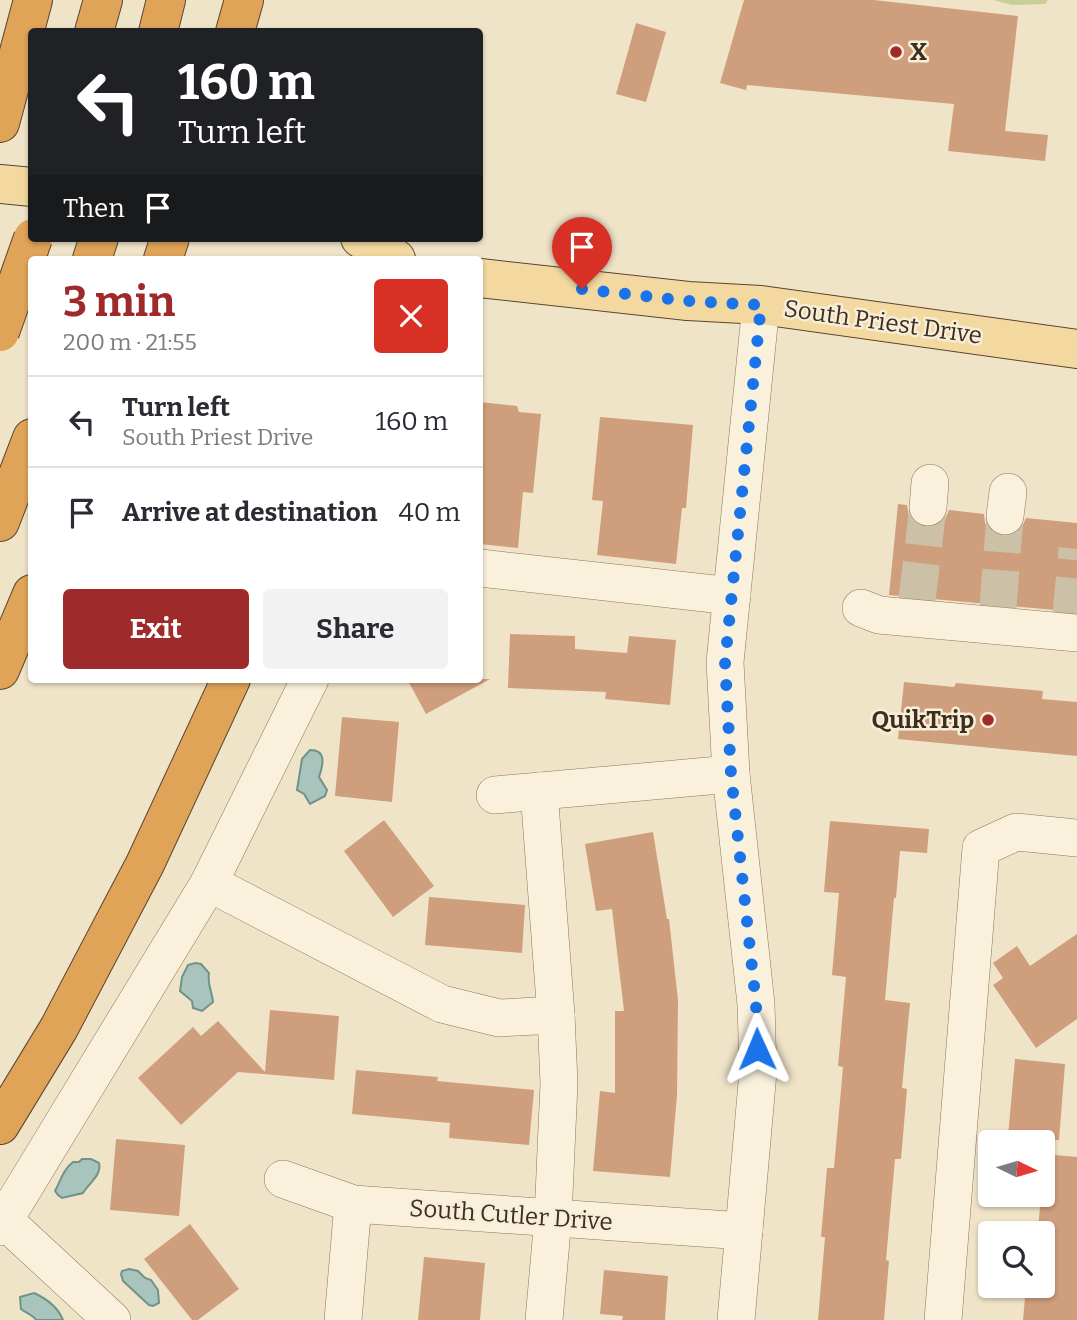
<!DOCTYPE html>
<meta charset="utf-8">
<style>
:root{--surface:#fff;--page:#f2f2f3;--text:#2b2b33;--muted:#7c7c81;--line:#e1e1e2;--accent:#9e2a2b}
body{margin:0;font-family:Bitter,serif;background:var(--page);color:var(--text);height:100vh;display:flex;flex-direction:column;font-size:26px;white-space:nowrap}
*{box-sizing:border-box;margin:0}
p{font-size:23px;color:var(--muted)}
.icon{flex:none;width:38px;height:38px;fill:none;stroke:currentColor;stroke-width:2;stroke-linecap:round;stroke-linejoin:round}
.map{position:relative;flex:1;overflow:hidden}
.drawer{position:absolute;left:28px;top:256px;width:455px;height:427px;display:flex;flex-direction:column;background:var(--surface);border-radius:7px;box-shadow:0 2px 5px #0004}
.drawer>*{flex:none}
.top-card{position:absolute;left:28px;top:28px;width:455px;height:214px;border-radius:7px;box-shadow:0 2px 5px #0004;background:#202124;color:#fff;overflow:hidden}
.needle{width:46px;rotate:95deg}
.tools{position:absolute;left:978px;top:1130px;display:grid;gap:14px}
.tools a{display:grid;place-items:center;width:77px;height:77px;border-radius:7px;background:var(--surface);box-shadow:0 2px 5px #0004;font-size:35px}
.pin{position:absolute;display:grid;place-items:center;width:60px;height:60px;color:#fff;margin:-72px -30px;border-radius:50% 50% 50% 0;rotate:-45deg;box-shadow:0 0 7px #0007}
.pin .icon{rotate:45deg}
.me{position:absolute;width:77px;margin:-38px;rotate:359deg;stroke-linejoin:round;filter:drop-shadow(0 0 5px #0008)}
.turn{display:flex;align-items:center;gap:24px;height:147px;padding:0 35px;font-size:32px}
.turn .icon{width:91px;height:91px;stroke-width:2.5}
.turn b{display:block;font-size:49px;line-height:60px}
.then{display:flex;align-items:center;height:66px;padding:0 35px;background:#0003;gap:14px;font-size:26px}
.round{display:grid;place-items:center;flex:none;width:74px;height:74px;border-radius:7px;background:var(--page)}
.headline{display:flex;align-items:center;justify-content:space-between;height:119px;padding:0 35px}
h1{font-size:42px;font-weight:700;line-height:52px;color:var(--accent)}
.primary-button{display:flex;gap:14px;margin-top:auto;padding:14px 35px}
.primary-button a{flex:1;height:80px;border-radius:7px;background:var(--accent);color:#fff;font-size:28px;font-weight:700;line-height:80px;text-align:center}
.primary-button a+a{background:var(--page);color:var(--text)}
ul{padding:0;list-style:none}
li{display:flex;align-items:center;gap:21px;height:91px;padding:0 35px;border-top:2px solid var(--line)}
li div{flex:1}
li b{display:block;font-size:26px}
li em{font-style:normal}
.map>svg:first-child{display:block}
.green{fill:#c9cf9b}
.water{fill:#a9c4bc;stroke:#6f938a;stroke-width:2}
.building{fill:#cf9f7d}
.lines{fill:none;stroke-linecap:round;stroke-linejoin:round}
.minor-tunnel{stroke:#ccc0a6;stroke-width:37;stroke-dasharray:37 18;stroke-linecap:butt}
.minor-casing{stroke:#8d765c;stroke-width:38}
.major-casing{stroke:#5b4430;stroke-width:40}
.highway-casing{stroke:#5b4430;stroke-width:40}
.minor{stroke:#faf1dc;stroke-width:37}
.major{stroke:#f3d9a0;stroke-width:38}
.highway{stroke:#e0a458;stroke-width:38}
.highway-bridge-casing{stroke:#5b4430;stroke-width:40;stroke-linecap:butt}
.highway-bridge{stroke:#e0a458;stroke-width:38}
.route{stroke:#1a73e8;stroke-width:12;stroke-dasharray:0 21.6}
.poi-dot{fill:#9e2a2b;stroke:#f7eed8;stroke-width:2.5}
.labels{text-anchor:middle;dominant-baseline:central;stroke-width:5;stroke-linejoin:round;paint-order:stroke}
.poi-label{font-size:24px;font-weight:bold;fill:#3d2e20;stroke:#f7eed8;text-anchor:start}
.street-label{font-size:24px;fill:#3d2e20;stroke:#f7eed8}
</style>
<div class="map">
<svg width="1077" height="1320" viewBox="0 0 1077 1320">
<rect width="100%" height="100%" fill="#f0e4c8"/>
<!-- green -->
<path class="green" d="M993,0h55l-3,4 -33,1z"/>
<!-- water -->
<g class="water">
<path d="M310,750c17,0 13,15 9,27l8,13 -2,6 -15,8 -6,-10 -7,-4 5,-31z"/>
<path d="M195,963l6,1 8,9c-2,11 3,18 4,29l-11,9 -9,-3 -1,-7 -12,-10 2,-14 6,-12z"/>
<path d="M82,1159h9l8,4c3,12 -10,20 -16,30l-21,5 -4,-3 -3,-4c6,-11 8,-21 18,-29h6z"/>
<path d="M129,1269l9,2 7,7 6,2 7,10 1,13 -6,3 -4,-1 -26,-24 -2,-7 1,-3z"/>
<path d="M34,1293c13,6 24,14 29,27h-27c-3,-5 -10,-7 -15,-11l-1,-12z"/>
</g>
<!-- building -->
<g class="building">
<path d="M744,0h130l144,16 -13,115 43,4 -3,26 -97,-10 6,-47 -207,-19 -1,5 -26,-7z"/>
<path d="M636,23l30,9 -20,70 -30,-8z"/>
<path d="M480,402l37,4 2,6 22,2 -8,79 -10,-1 -5,56 -38,-4z"/>
<path d="M600,417l93,8 -7,83h-4l-6,56 -79,-9 6,-54 -11,-1z"/>
<path d="M898,504l9,1 2,12 7,7 10,4 12,-2 7,-7 4,-9 35,4 1,9 7,9 11,5 11,-2 7,-6 5,-11 51,5v89l-188,-17z"/>
<path d="M510,634l65,2v13l52,4 2,-17 47,4 -6,65 -65,-6 1,-7 -98,-4z"/>
<path d="M407,679h83l-64,35z"/>
<path d="M904,682l50,5 2,-4 87,8 -1,8 35,3v54l-179,-17z"/>
<path d="M342,717l57,5 -7,80 -57,-6z"/>
<path d="M384,820l50,66 -41,31 -49,-66z"/>
<path d="M830,821l99,8 -2,24 -27,-2 -4,47h-2l-9,102 25,3 -8,85 5,1 -6,70h-6l-9,101 3,1 -5,59h-66l7,-83h-4l6,-69h7l9,-101 -5,-1 8,-89 -14,-2 7,-82 -15,-1z"/>
<path d="M653,832l14,87h2l9,81 -1,95 -7,82 -77,-6 7,-80 15,2v-82h9l-12,-102 -16,2 -11,-67z"/>
<path d="M429,897l96,8 -3,48 -97,-8z"/>
<path d="M1077,934v85l-41,29 -43,-63 10,-7 -10,-15 24,-17 13,20z"/>
<path d="M270,1010l69,6 -5,64 -96,-8 -57,53 -43,-47 55,-51 8,9 17,-15 47,51z"/>
<path d="M1015,1059l50,5 -6,76 -51,-4z"/>
<path d="M356,1070l82,7 -1,4 97,9 -5,55 -80,-7 1,-15 -98,-9z"/>
<path d="M116,1139l69,6 -6,71 -69,-6z"/>
<path d="M1044,1154l33,3v163h-54l3,-34h17v-57h-5l3,-34h2z"/>
<path d="M190,1224l49,65 -41,31h-6l-48,-61z"/>
<path d="M424,1257l61,6 -5,57h-62z"/>
<path d="M604,1270l64,6 -3,44h-43l1,-4 -23,-2z"/>
</g>
<g class="lines">
<!-- minor-tunnel -->
<g class="minor-tunnel">
<path d="M917,600l11,-93"/>
<path d="M998,607l7,-91"/>
<path d="M1071,615l6,-66"/>
</g>
<!-- minor casing -->
<g class="minor-casing">
<g id="minor">
<path d="M928,507l2,-24"/>
<path d="M1005,516l3,-24"/>
<path d="M480,568l252,28"/>
<path d="M861,608l18,7 198,18"/>
<path d="M539,791l17,224 3,68 -6,135 -9,102"/>
<path d="M495,795l236,-21"/>
<path d="M209,883l233,121 57,14 57,-3"/>
<path d="M283,1179l70,25 391,27"/>
<path d="M4,1220l108,100"/>
<path d="M0,1227l209,-344 101,-204"/>
<path d="M343,1320l10,-116"/>
<path d="M736,1320l22,-248 -2,-68 -25,-230 -6,-112 36,-357"/>
<path d="M943,1320l38,-472 35,-16 61,6"/>
</g>
</g>
<!-- major casing -->
<g class="major-casing">
<g id="major">
<path d="M0,184l32,3"/>
<path d="M360,238l36,21"/>
<path d="M480,278l208,23 73,4 316,44"/>
</g>
</g>
<!-- highway casing -->
<g class="highway-casing">
<g id="highway">
<path d="M94,32l9,-32"/>
<path d="M158,32l8,-32"/>
<path d="M235,32l9,-32"/>
<path d="M0,123l33,-123"/>
<path d="M92,259l7,-21"/>
<path d="M163,259l7,-21"/>
<path d="M0,522l32,-84"/>
<path d="M0,670l32,-76"/>
<path d="M0,1125l59,-97 86,-164 86,-185"/>
</g>
</g>
<!-- minor -->
<use href="#minor" class="minor"/>
<!-- major -->
<use href="#major" class="major"/>
<!-- highway -->
<use href="#highway" class="highway"/>
<!-- highway-bridge casing -->
<g class="highway-bridge-casing">
<path id="highway-bridge" d="M0,332l33,-94"/>
</g>
<!-- highway-bridge -->
<use href="#highway-bridge" class="highway-bridge"/>
</g>
<g class="lines">
<!-- route -->
<path class="route" d="M582,289l106,12 73,4 -36,357 6,112 25,230 1,45"/>
</g>
<!-- markers -->
<g class="poi-dot">
<circle cx="896" cy="52" r="7"/>
<circle cx="988" cy="720" r="7"/>
</g>
<g class="labels">
<!-- poi labels -->
<g class="poi-label">
<text x="910" y="52">X</text>
<text x="974" y="720" text-anchor="end">QuikTrip</text>
</g>
<!-- street labels -->
<g class="street-label">
<text transform="translate(883 322) rotate(8)">South Priest Drive</text>
<text transform="translate(511 1215) rotate(4)">South Cutler Drive</text>
</g>
</g>
</svg>
<div class="tools">
<a><svg class="needle" viewBox="-14 -14 28 28"><path d="M0-13l5 13h-10z" fill="#e53935"/><path d="M0 13l5-13h-10z" fill="#7c7c81"/></svg></a>
<a><svg class="icon" aria-label="search" viewBox="0 0 24 24"><circle cx="10" cy="10" r="6"/><path d="M15 15l6 6"/></svg></a>
</div>
<div class="pin" style="left:582px;top:289px;background:#d93025"><svg class="icon" aria-label="arrive" viewBox="0 0 24 24"><path d="M6 21V4h12l-3 4 3 4H6"/></svg></div>
<svg class="me" style="left:757px;top:1049px" viewBox="-20 -20 40 40"><path d="M0-17L14 15 0 8-14 15z" fill="#1a73e8" stroke="#fff" stroke-width="4"/></svg>
<div class="top-card">
<div class="turn"><svg class="icon" aria-label="left" viewBox="0 0 24 24"><path d="M17 20v-9H6M10 6l-5 5 5 5"/></svg><div><b>160 m</b>Turn left</div></div>
<div class="then">Then<svg class="icon" aria-label="arrive" viewBox="0 0 24 24"><path d="M6 21V4h12l-3 4 3 4H6"/></svg></div>
</div>
<section class="drawer">
<div class="headline"><div><h1>3 min</h1><p>200 m · 21:55</p></div><a class="round" style="background:#d93025;color:#fff"><svg class="icon" aria-label="close" viewBox="0 0 24 24"><path d="M6 6l12 12M18 6L6 18"/></svg></a></div>
<ul>
<li><svg class="icon" aria-label="left" viewBox="0 0 24 24"><path d="M17 20v-9H6M10 6l-5 5 5 5"/></svg><div><b>Turn left</b><p>South Priest Drive</p></div><em>160 m</em></li>
<li><svg class="icon" aria-label="arrive" viewBox="0 0 24 24"><path d="M6 21V4h12l-3 4 3 4H6"/></svg><div><b>Arrive at destination</b></div><em>40 m</em></li>
</ul>
<div class="primary-button"><a>Exit</a><a>Share</a></div>
</section>
</div>
